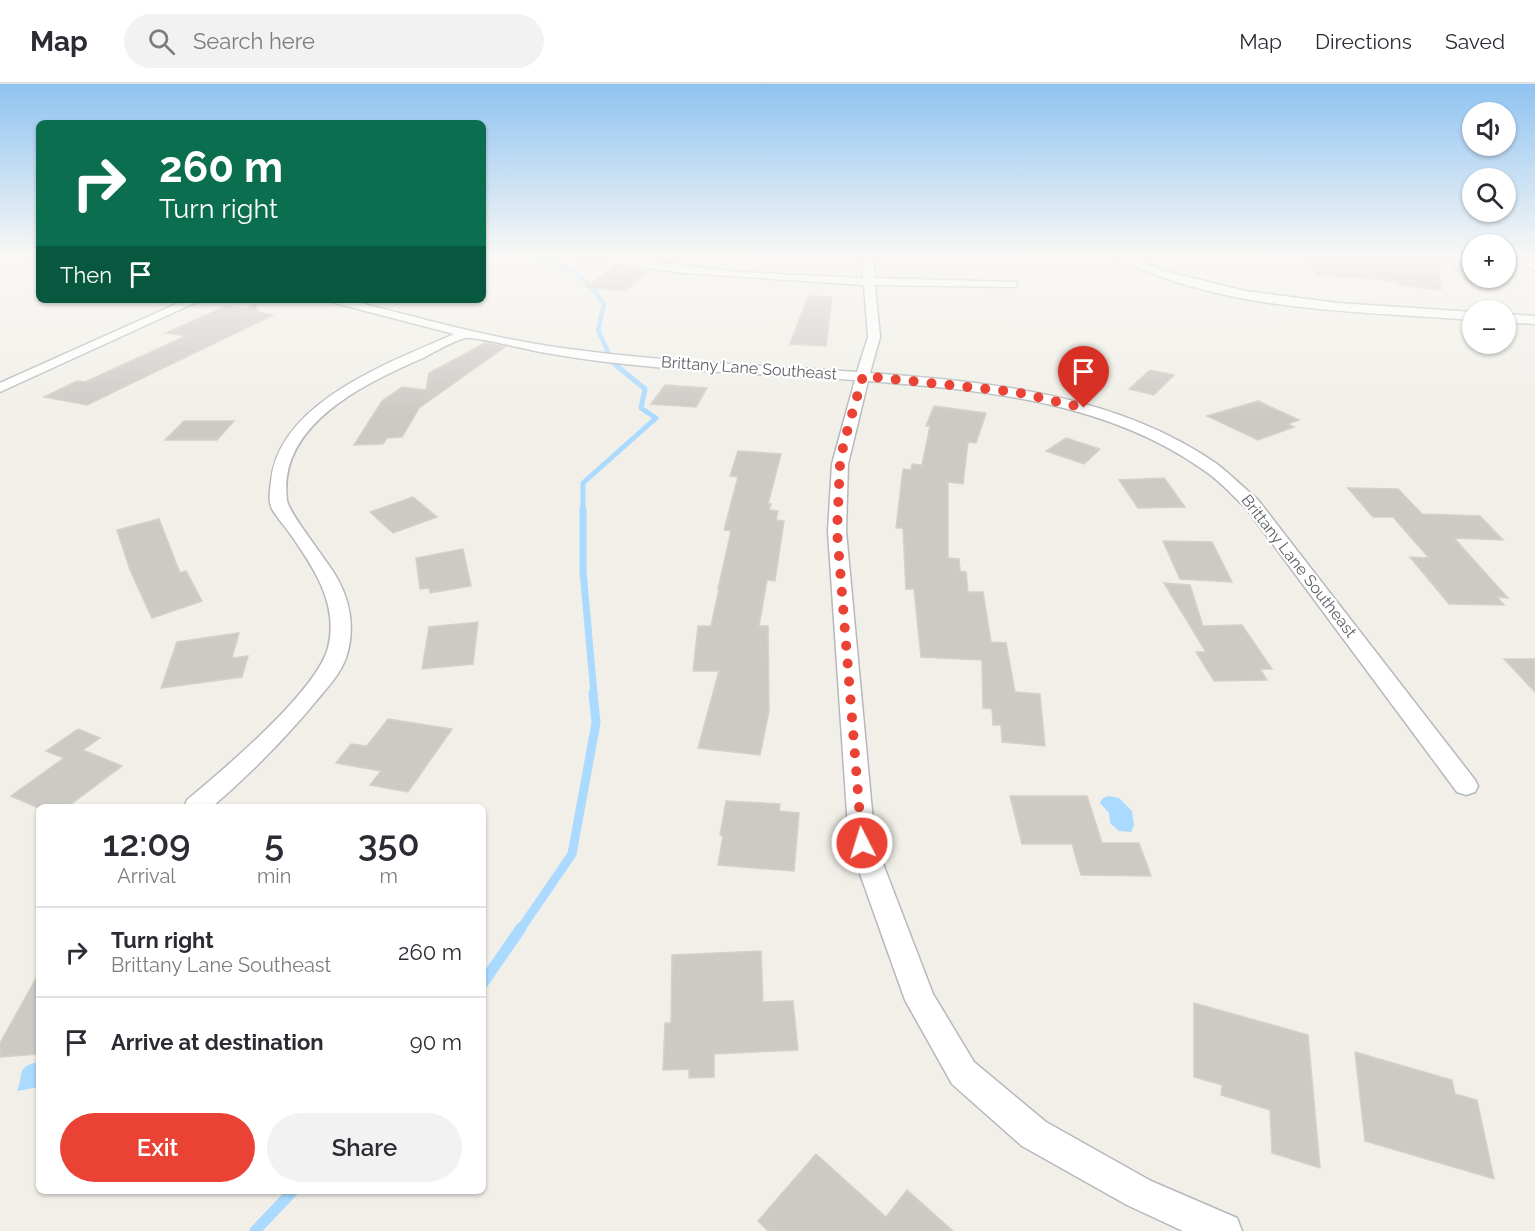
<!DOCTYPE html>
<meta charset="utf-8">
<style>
:root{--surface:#fff;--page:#f2f2f3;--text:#2b2b33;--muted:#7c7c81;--line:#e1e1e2;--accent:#ea4335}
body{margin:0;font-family:Raleway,sans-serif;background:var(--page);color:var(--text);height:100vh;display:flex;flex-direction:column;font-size:22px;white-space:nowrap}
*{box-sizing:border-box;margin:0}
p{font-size:20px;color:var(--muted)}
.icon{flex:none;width:33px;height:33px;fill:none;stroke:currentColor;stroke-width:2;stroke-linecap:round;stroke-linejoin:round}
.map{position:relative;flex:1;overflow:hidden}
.sheet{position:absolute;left:36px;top:720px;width:450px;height:390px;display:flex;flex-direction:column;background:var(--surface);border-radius:9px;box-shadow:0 2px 4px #0004}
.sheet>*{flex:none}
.banner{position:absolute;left:36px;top:36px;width:450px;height:183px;border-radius:9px;box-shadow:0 2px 4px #0004;background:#0b6e4f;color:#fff;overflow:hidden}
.tools{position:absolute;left:1462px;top:18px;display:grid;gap:12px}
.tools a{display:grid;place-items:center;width:54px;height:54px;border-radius:50%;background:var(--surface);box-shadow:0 2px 4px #0004;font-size:30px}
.pin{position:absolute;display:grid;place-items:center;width:51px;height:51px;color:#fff;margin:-62px -26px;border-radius:50% 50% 50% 0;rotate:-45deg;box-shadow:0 0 6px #0007}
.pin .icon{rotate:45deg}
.me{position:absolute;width:66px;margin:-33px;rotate:355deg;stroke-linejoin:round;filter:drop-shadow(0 0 4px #0008)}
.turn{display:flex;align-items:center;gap:21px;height:126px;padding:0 24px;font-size:27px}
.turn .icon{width:78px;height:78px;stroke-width:2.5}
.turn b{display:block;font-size:42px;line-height:51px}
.then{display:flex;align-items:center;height:57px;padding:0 24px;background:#0003;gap:12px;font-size:22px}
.eta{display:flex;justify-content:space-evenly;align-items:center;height:102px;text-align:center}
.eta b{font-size:36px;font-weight:600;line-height:42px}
.button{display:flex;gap:12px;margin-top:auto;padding:12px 24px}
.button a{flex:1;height:69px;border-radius:36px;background:var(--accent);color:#fff;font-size:24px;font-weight:600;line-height:69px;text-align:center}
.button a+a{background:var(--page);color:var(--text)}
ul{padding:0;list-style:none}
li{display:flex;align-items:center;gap:18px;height:90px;padding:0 24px;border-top:2px solid var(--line)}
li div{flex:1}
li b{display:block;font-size:22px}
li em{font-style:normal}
header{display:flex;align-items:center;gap:36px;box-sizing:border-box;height:84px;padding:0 30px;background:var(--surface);border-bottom:2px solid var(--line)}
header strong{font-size:28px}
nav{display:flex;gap:33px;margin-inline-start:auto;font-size:21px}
.search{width:420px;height:54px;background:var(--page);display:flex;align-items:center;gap:15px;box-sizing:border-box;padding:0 21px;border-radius:33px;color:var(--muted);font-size:22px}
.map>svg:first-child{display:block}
.water{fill:#aadaff}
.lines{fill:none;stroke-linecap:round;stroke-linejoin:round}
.stream-far4{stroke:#aadaff;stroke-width:4.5}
.stream-far3{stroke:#aadaff;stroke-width:5}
.stream-far2{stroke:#aadaff;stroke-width:7}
.stream-far1{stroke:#aadaff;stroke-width:9}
.stream{stroke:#aadaff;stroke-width:11}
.building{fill:#cccac5;stroke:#d6d1c6;stroke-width:1.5}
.minor-casing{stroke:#b5b8bc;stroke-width:3}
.minor{fill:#fff;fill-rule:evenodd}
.route{stroke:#ea4335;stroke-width:10;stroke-dasharray:0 18}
.labels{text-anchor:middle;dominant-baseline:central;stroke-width:4.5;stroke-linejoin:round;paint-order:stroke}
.far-street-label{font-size:16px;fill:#5f6368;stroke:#fff}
</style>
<header>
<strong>Map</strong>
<div class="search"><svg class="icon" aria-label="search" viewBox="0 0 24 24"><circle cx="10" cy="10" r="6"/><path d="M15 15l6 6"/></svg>Search here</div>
<nav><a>Map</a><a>Directions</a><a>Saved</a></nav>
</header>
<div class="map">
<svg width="1535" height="1147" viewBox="0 0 1535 1147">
<rect width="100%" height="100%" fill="#f1efe8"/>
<!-- water -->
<g class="water">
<path d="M1109,712l10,2 13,13 2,14 -3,7 -12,-1 -9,-8 -1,-10 -9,-10 3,-5z"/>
<path d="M39,978v25l-22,4c7,-15 -2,-25 22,-29z"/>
</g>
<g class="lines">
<!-- stream-far4 -->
<path class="stream-far4" d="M532,171c35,11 51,17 72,49l-6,26 15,33 6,4"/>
<!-- stream-far3 -->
<path class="stream-far3" d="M583,427v-28l73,-65 -15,-10 4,-19 -28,-23"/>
<!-- stream-far2 -->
<path class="stream-far2" d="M583,425v62l11,123"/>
<!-- stream-far1 -->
<path class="stream-far1" d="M520,846l52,-76 24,-131 -3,-30"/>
<!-- stream -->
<g class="stream">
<path d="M483,899l38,-55"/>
<path d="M255,1147l38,-40"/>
</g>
</g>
<!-- building -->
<g class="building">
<path d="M1307,171h131l3,35 -34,-4 -10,-3v-2l-80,-6z"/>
<path d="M1439,171l34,3v30z"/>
<path d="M615,182l35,5 -25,20 -39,-4z"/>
<path d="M808,212l24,1 -6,49 -36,-2z"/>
<path d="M255,220l4,8 14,3 -186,90 -43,-8 33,-16 8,1 101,-46 -20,-3 60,-27 18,3z"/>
<path d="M485,259l20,4 -86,61 -17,29 -15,1 -4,6 -29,1 28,-44 20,-14 24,3 3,-17z"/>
<path d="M1150,286l24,5 -20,20 -25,-6z"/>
<path d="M665,301l42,3 -11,19 -45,-3z"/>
<path d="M1258,317l41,19 -12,4 7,3 -36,13 -51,-24z"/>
<path d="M934,322l52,7 -10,30 -8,-1 -5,42 -15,-2v76l11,1 1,12 6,1 2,20h15l8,50 15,1 9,49 25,2 5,52 -43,-4 -1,-17h-8l-1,-16 -9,-1 -1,-48 -61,-3 -7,-68h-8l-3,-61h-7l7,-59 8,1 1,-6 10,1 8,-39h-4z"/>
<path d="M184,337h50l-17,19h-52z"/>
<path d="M1066,354l34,11 -16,15 -38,-13z"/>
<path d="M738,367l43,3 -13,50h3l-2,6 9,1 -2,9 8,1 -9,60 -8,-1 -8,46h9l1,85 -9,44 -62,-7 21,-77h-26l5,-45h13l8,-37h-1l13,-58 -7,-1 14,-53 -8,-1z"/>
<path d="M1164,394l21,29 -47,1 -19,-28z"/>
<path d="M1348,404l50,1 24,25 58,2 23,24 -49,-2 54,60 -11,-1 7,8 -55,-1 -39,-47 19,1 -36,-41h-20z"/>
<path d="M413,413l24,20 -44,16 -23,-21z"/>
<path d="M159,435l21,54 6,-2 16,30 -50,17 -22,-48 -13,-40z"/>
<path d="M1163,457l49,1 20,40 -52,-3z"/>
<path d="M463,465l8,37 -41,7 -1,-5 -9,1 -4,-31z"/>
<path d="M1164,499l26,2 13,41 39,-1 30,44h-12l7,11 -53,1 -18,-29h10z"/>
<path d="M478,538l-5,42 -51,5 7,-42z"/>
<path d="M239,549l-7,25 16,-2 -6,21 -81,11 16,-46z"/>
<path d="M1504,575h31v33z"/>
<path d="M388,635l64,10 -44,63 -38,-7 11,-14 -45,-8 15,-19 16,2z"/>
<path d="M78,645l22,9 -17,12 39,16 -55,41h-31l-25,-11 53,-38 -18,-7z"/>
<path d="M1010,712h77l15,47h37l12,33 -70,-1 -9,-31h-50z"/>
<path d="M726,717l54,3 -1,7 20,2 -5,58 -76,-6 5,-29 -3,-1z"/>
<path d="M761,867l2,51 30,-1 5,49 -84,4v23l-25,1v-9l-26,1 2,-47h6l1,-68z"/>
<path d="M39,889v81l-39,3v-14z"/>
<path d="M1194,919l114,32 12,133 -48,-15 -2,-43 -49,-15 1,-10 -28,-8z"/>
<path d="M1355,968l97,28 3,14 22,6 17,79 -129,-38z"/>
<path d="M816,1070l70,63 21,-27 46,41h-185l-10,-10z"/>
</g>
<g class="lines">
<!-- minor casing -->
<g class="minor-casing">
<g id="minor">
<path d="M570,171h25l143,17 125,6 -1,-23h10l3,23 142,4v4l-4,1 -138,-2 5,52 -10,36c119,9 247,21 347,91 14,11 27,24 41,36l217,280 3,6 -3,6 -9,3 -9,-3 -211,-284c-13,-12 -26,-27 -41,-37 -98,-70 -221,-81 -337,-90l-20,83 -2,67 29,312 58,151 41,68 72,60 105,59 86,37 5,13h-59l-56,-26 -105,-59 -70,-62 -47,-84 -56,-157 -21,-312 4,-67 23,-84c-103,-7 -207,-9 -309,-27 -13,-2 -73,-17 -81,-15 -14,4 -29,13 -42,20 -57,25 -146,66 -136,142 1,13 41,61 50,78 14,25 18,52 9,80 -6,16 -18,29 -29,42 -32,39 -67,74 -105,107h-28l3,-7c37,-31 129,-108 141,-152 11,-43 -14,-80 -37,-113 -6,-9 -14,-17 -19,-26 -4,-9 -2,-18 -1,-27 7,-80 120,-120 183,-148l-123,-32 -2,-2h20c70,18 141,38 213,48 98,14 197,17 295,24l11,-35 -4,-52 -180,-12 -109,-15z"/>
<path d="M1112,171h14l35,15 84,21 93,12 135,9v8c-106,-8 -229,-8 -329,-50 -10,-4 -24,-8 -32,-15z"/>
<path d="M1516,171h11l8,7v9z"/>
<path d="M185,216h16l-201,92v-9z"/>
<path d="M1506,230l29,2v8l-29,-2z"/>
</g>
</g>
<!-- minor -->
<use href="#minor" class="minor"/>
</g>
<!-- sky -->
<linearGradient id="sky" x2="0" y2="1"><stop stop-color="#8fc3f1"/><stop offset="0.52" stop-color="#f9f8f5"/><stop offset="1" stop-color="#f9f8f5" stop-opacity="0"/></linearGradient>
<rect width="1535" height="331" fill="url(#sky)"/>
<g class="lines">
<!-- route -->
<path class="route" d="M862,759l-25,-312 3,-67 4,-22 19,-66 153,16 68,16"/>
</g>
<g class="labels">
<!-- far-street labels -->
<g class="far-street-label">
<text transform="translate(749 284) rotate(4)">Brittany Lane Southeast</text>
<text transform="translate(1299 482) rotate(52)">Brittany Lane Southeast</text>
</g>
</g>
</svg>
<div class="tools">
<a><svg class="icon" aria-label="sound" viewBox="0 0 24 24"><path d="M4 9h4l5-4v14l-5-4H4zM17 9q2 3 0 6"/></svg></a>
<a><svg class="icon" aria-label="search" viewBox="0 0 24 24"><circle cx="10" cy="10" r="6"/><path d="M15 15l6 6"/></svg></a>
<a>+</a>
<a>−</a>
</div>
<div class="pin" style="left:1084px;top:324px;background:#d93025"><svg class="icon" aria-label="arrive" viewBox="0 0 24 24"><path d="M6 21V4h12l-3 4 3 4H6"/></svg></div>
<svg class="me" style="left:862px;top:759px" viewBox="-20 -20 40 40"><circle r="17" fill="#ea4335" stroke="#fff" stroke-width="3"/><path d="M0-11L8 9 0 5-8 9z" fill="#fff"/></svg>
<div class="banner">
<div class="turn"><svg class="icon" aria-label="right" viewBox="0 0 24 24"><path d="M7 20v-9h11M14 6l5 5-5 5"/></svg><div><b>260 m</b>Turn right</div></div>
<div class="then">Then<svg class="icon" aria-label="arrive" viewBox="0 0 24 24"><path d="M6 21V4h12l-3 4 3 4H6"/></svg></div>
</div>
<section class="sheet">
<div class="eta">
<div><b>12:09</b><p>Arrival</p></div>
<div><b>5</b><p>min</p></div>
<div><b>350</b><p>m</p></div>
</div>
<ul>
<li><svg class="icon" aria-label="right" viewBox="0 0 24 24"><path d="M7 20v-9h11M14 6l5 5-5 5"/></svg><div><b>Turn right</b><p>Brittany Lane Southeast</p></div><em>260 m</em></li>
<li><svg class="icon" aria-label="arrive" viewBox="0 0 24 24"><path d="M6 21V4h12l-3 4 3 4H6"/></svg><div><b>Arrive at destination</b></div><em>90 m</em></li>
</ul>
<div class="button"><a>Exit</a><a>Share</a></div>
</section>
</div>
